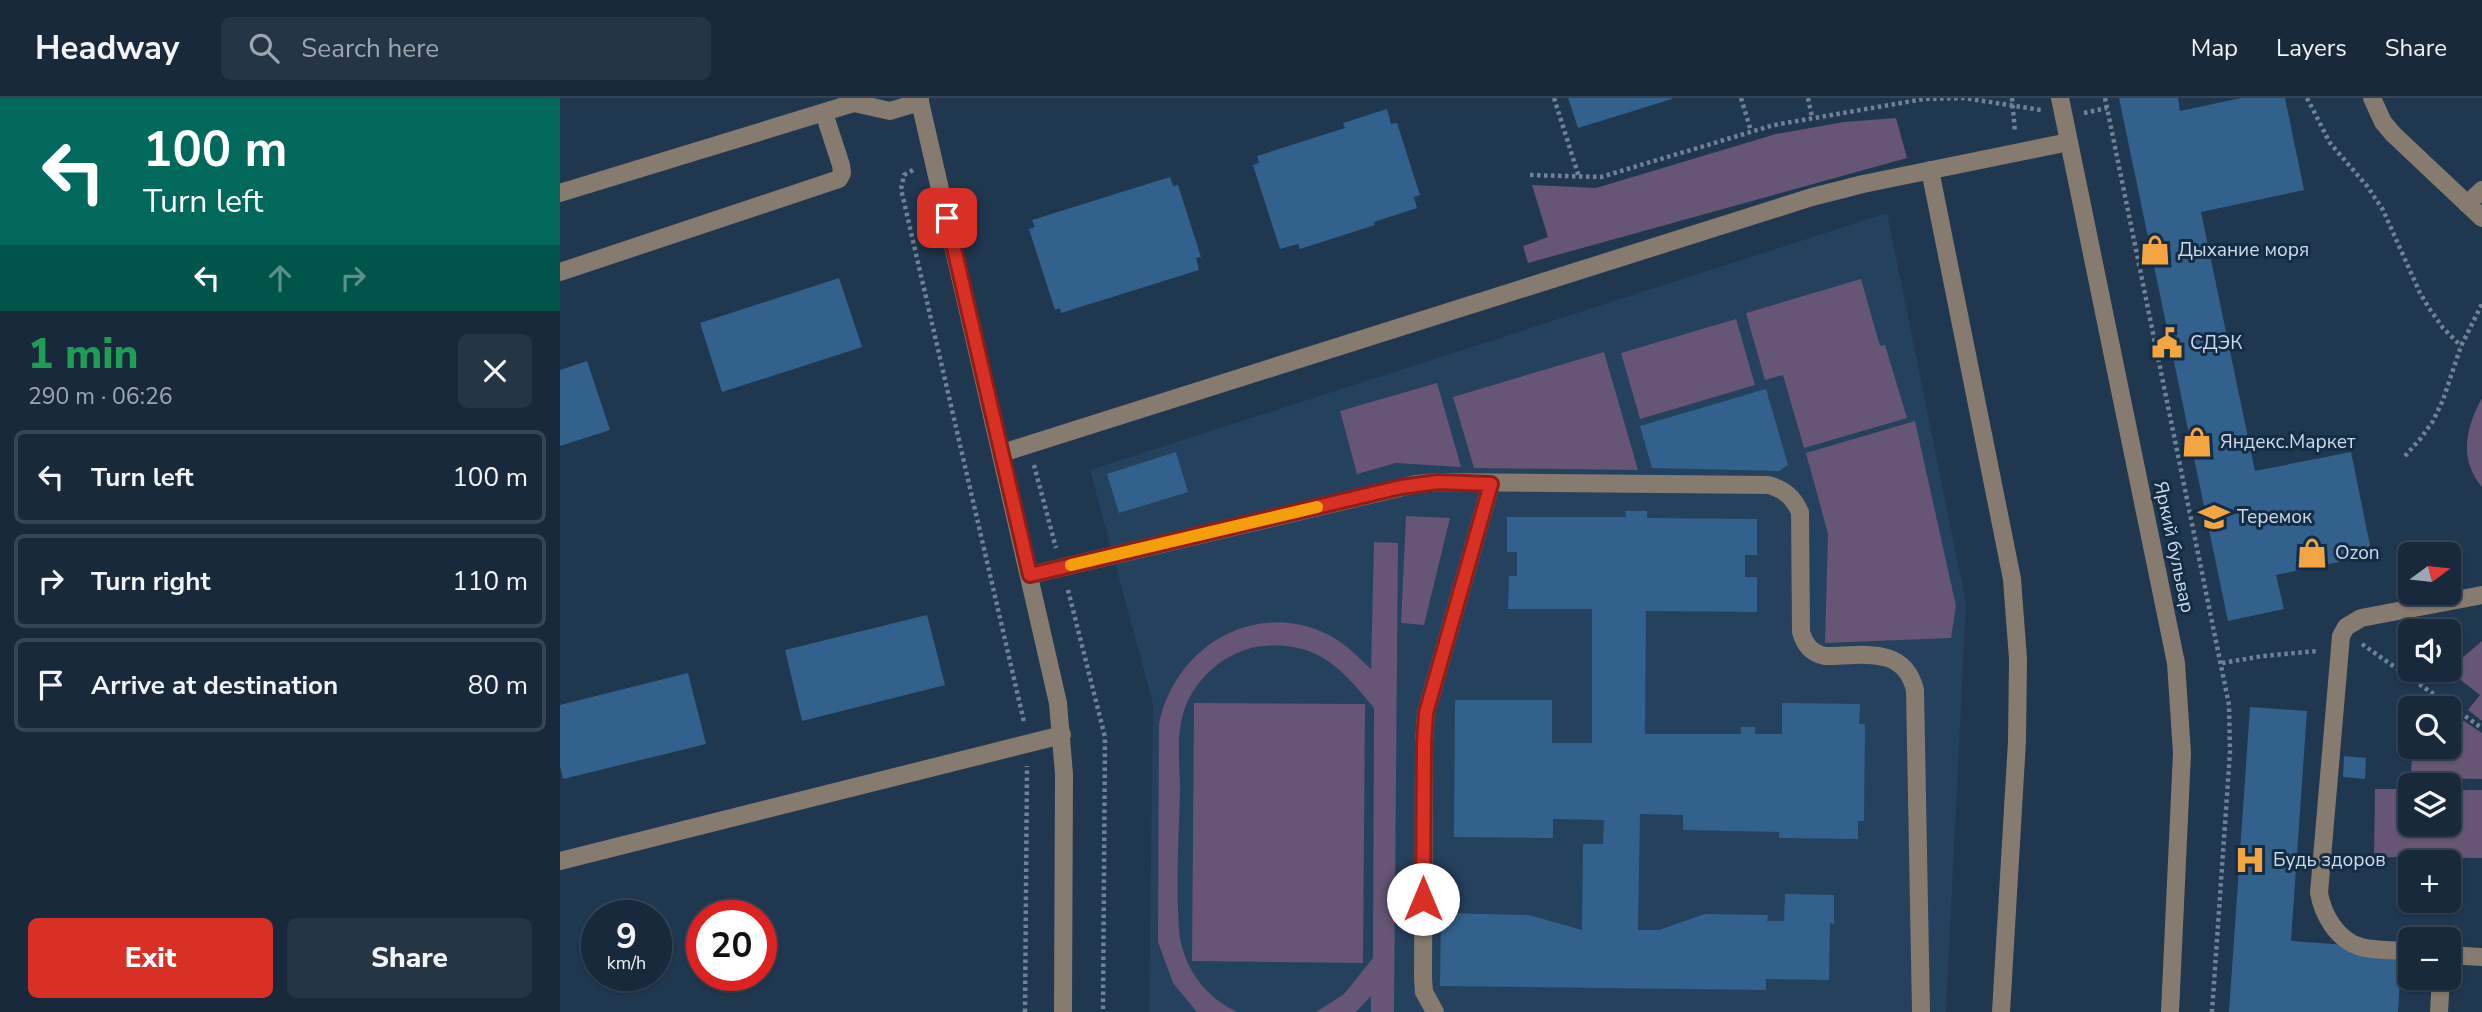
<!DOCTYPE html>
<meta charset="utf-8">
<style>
:root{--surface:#17293b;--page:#243546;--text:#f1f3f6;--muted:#9ea6af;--line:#364555;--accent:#d93025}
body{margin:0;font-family:"Nunito Sans",sans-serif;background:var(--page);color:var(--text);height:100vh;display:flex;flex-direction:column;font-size:26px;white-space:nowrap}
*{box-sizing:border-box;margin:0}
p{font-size:23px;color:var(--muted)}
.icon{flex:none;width:38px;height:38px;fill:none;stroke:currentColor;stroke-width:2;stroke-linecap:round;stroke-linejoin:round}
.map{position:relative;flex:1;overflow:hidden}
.drawer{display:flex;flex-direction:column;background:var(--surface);width:560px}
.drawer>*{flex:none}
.guide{background:#00695c;color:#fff;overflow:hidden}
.needle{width:46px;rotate:75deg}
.fabs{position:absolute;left:1838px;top:444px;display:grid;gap:14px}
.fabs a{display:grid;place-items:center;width:63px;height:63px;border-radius:10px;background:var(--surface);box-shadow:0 2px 5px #0004,0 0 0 2px var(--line);font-size:35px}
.speed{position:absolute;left:21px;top:802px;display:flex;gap:14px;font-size:35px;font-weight:700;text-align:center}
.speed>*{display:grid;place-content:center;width:91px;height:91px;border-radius:50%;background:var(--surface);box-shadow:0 2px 5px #0004,0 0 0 2px var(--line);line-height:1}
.speed small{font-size:18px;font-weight:400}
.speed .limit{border:10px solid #d22;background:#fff;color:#111}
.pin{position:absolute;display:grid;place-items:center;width:60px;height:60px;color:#fff;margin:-30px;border-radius:14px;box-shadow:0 4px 10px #0006}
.me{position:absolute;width:77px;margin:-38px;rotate:0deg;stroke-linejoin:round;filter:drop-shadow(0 0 5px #0008)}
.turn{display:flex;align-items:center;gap:24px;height:147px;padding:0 28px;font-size:32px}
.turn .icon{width:91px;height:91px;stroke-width:2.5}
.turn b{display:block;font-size:49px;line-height:60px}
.lanes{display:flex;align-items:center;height:66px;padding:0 28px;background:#0003;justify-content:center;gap:35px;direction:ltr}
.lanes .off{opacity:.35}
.round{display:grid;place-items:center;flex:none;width:74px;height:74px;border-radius:10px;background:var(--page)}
.overview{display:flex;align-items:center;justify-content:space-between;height:119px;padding:0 28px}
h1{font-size:42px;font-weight:800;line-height:52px;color:#1e9e55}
.cta{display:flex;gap:14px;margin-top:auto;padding:14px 28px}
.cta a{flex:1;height:80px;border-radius:10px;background:var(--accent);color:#fff;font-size:28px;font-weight:800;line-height:80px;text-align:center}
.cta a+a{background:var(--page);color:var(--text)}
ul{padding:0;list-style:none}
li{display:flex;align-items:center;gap:21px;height:94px;margin:0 14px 10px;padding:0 14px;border:4px solid var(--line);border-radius:10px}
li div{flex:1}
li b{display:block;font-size:26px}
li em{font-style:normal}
header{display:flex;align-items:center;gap:42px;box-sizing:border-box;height:98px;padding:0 35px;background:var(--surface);border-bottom:2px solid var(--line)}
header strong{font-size:33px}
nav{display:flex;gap:38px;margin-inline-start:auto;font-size:24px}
.search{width:490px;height:63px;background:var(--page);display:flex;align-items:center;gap:18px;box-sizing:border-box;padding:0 24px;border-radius:10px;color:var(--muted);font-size:26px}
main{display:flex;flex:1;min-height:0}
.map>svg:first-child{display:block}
.built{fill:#24415e}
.green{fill:#665574}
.building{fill:#33618d}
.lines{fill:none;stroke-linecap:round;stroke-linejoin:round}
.path{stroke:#6f8296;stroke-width:4.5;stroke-dasharray:3.5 3.5;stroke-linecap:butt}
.minor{stroke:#867b6e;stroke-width:18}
.route-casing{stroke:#8d1f18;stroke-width:18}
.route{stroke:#d93025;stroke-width:12}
.slow{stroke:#f59e0b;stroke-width:12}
.labels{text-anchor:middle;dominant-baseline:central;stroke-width:6;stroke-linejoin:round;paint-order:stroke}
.poi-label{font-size:19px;fill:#cddbeb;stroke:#152d44;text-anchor:start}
.street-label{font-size:19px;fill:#cddbeb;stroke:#152d44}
</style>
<header>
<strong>Headway</strong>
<div class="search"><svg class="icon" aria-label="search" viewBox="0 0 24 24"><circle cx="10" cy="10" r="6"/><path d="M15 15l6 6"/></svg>Search here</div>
<nav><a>Map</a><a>Layers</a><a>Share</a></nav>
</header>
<main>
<section class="drawer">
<div class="guide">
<div class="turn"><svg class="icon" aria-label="left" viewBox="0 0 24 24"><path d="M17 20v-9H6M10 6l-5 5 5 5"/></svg><div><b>100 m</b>Turn left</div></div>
<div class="lanes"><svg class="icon" aria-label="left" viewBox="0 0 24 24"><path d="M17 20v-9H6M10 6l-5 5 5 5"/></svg><svg class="icon off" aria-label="ahead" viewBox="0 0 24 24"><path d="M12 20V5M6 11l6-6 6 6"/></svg><svg class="icon off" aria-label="right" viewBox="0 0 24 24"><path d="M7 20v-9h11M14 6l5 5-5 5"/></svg></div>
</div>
<div class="overview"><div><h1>1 min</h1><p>290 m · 06:26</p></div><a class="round"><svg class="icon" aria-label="close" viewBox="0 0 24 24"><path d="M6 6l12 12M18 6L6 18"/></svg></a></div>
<ul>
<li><svg class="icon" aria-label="left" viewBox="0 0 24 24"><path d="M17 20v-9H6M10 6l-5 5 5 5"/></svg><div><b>Turn left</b></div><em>100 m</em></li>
<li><svg class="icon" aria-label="right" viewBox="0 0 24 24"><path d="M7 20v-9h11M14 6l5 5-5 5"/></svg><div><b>Turn right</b></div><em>110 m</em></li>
<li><svg class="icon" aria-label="arrive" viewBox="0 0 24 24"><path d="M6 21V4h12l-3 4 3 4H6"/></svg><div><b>Arrive at destination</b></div><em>80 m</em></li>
</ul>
<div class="cta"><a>Exit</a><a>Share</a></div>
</section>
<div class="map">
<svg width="1922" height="914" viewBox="0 0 1922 914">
<rect width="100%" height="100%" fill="#1f374f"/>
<!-- built -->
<path class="built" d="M1327,115l79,390 -20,409h-797l4,-308 -63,-234z"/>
<!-- green -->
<g class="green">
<path d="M1336,20l11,40 -379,105 -5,-17 25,-9 -16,-52 64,3 180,-54 68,-12z"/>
<path d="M1301,181l19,67 5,-1 22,73 -103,30 -21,-73 -18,5 -19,-67z"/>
<path d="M1176,221l19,66 -115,34 -19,-66z"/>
<path d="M1044,254l34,118 -164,-2 -21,-71z"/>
<path d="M877,285l24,84 -65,-4 -39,11 -17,-63z"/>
<path d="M1922,300v89c-24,-28 -16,-60 0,-89z"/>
<path d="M1355,323l41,185 -5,32 -126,5 3,-109 -22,-81z"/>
<path d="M846,418l44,2 -26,107 -23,-2z"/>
<path d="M814,444l24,1 -4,469h-23v-16l-15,16h-40l28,-18 29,-36 1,-250c-31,-38 -56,-67 -110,-62 -37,3 -71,33 -81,68 -7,23 -3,51 -3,75 -1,50 -5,101 0,150 7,33 26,58 57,73h-40l-24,-29 -15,-41 1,-218c16,-78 96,-126 170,-89 17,9 29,22 42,34z"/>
<path d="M1922,543v80l-14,-11 12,-15 -32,-25z"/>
<path d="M634,605l171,1 -2,259 -171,-2z"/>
<path d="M1888,623h16l18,12v46l-71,-1 1,-31h36z"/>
<path d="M1815,691h35v35h38v-34h34v68l-108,-1z"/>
</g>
<!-- building -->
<g class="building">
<path d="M1008,0h104v1l-94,29z"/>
<path d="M1559,0h59l2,13 61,-13h44l19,92 -103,22 54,259 96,-19 21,103 -96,20 8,34 -56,12z"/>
<path d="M827,11l4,15 6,-1 23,72 -6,2 3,11 -43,14 1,3 -75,24 -2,-5 -18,5 -27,-84 6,-2 -2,-7 88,-28 -2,-5z"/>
<path d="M610,79l3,9 5,-1 23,72 -5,1 3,12 -138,43 -1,-5 -5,2 -26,-81 6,-2 -3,-7z"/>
<path d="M279,180l23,69 -140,45 -22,-69z"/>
<path d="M27,263l23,69 -50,16v-76z"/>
<path d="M1206,291l22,76 -9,6 -127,-3 -12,-42z"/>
<path d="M616,354l12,40 -69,21 -12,-39z"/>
<path d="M1065,413h22v7l110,1v36h-12v22h12v35l-111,-1 -1,123h96v-7h14v7h27v-31l78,1 -1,20h6l-1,97h-6v18l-79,-1v-6l-96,-2v-15l-43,-1 -2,116h21l46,-16 63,1 -1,6h17l1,-27 49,1v29l-4,-1 -1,57 -63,-1v11l-326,-4 1,-73 88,2 53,15 1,-86h20l1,-24 -51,-1v19l-99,-1 1,-137h97v43h40v-134h-84l1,-33h8v-24h-10v-35h119z"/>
<path d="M367,517l18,70 -143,36 -17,-71z"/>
<path d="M128,575l18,71 -143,35 -3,-13v-61z"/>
<path d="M1690,609l57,4 -16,230 111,8 -4,63h-169z"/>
<path d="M1784,658l22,2 -1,21 -22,-2z"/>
</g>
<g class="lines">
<!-- path -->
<g class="path">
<path d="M994,0l25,79"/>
<path d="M1181,0l10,33"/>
<path d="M1248,0l4,19"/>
<path d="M1452,0l3,34"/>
<path d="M1545,0l124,607 1,47 -18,260"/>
<path d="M1747,0l23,45 37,43 16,24 37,83 9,15 14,20 18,18"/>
<path d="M1524,15l23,-5"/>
<path d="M353,72l-9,5 -3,14 123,533"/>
<path d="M970,77l71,2 173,-52 150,-26 40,-1 77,12"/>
<path d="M1845,358l16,-18 12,-17 10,-21 18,-54 21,-42"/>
<path d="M474,367l22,83"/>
<path d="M508,492l37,147 -2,275"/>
<path d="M1802,546l120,84"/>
<path d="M1662,565l41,-7 54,-5"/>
<path d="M465,914l2,-246"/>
</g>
<!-- minor -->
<g class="minor">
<path d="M1500,0l116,565 6,90 -12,259"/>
<path d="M1812,0l11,24 10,12 89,84"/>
<path d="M360,4l138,601 6,71 -1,238"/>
<path d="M1370,72l82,409 6,80 -1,82 -16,271"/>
<path d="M0,95l294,-90 36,8 30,-9v-4"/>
<path d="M1907,106l15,-14"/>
<path d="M0,174l279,-93 3,-6 -1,-8 -17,-52"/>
<path d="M442,355l810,-256 51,-13 206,-42"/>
<path d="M470,477l386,-91 22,-2 331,3c16,5 24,12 31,27l1,120c4,13 10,21 24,24 37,0 79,-11 90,34l6,322"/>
<path d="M0,763l502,-126"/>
<path d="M1850,853c-16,-1 -34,0 -49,-4 -24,-7 -38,-32 -42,-54l22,-257 5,-9 15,-9 121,-23"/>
<path d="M1888,857l34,2"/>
<path d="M875,914l-11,-20 -1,-14 1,-235 2,-30 65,-229"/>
<path d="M1879,914l2,-34"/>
</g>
</g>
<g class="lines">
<!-- route casing -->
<g class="route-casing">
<path id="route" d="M387,120l83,357 371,-88 37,-5 53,2 -65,229 -2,30 -1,156"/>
</g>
<!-- route -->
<use href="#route" class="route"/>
<!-- slow -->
<path class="slow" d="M511,467l246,-58"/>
</g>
<!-- icons -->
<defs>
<g id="shop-bare" transform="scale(2.415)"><path d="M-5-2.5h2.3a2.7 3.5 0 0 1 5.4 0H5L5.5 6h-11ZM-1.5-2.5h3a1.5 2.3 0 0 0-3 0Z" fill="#f2a541" stroke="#152d44" stroke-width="2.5" paint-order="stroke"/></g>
<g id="civic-bare" transform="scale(2.415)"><path d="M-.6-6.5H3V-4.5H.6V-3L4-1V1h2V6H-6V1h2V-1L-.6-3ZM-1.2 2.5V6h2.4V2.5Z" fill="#f2a541" stroke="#152d44" stroke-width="2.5" paint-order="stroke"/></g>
<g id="school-bare" transform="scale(2.415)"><path d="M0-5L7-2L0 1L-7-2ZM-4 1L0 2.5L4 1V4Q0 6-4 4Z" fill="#f2a541" stroke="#152d44" stroke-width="2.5" paint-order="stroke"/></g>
<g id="hospital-bare" transform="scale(2.415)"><path d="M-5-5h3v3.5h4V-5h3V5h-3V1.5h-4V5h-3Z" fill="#f2a541" stroke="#152d44" stroke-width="2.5" paint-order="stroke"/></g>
</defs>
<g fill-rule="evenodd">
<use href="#shop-bare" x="1595" y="152"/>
<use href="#civic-bare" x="1607" y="245"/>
<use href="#shop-bare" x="1637" y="344"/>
<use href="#school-bare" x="1654" y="419"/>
<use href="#shop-bare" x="1752" y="455"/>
<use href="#hospital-bare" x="1690" y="762"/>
</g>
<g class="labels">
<!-- poi labels -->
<g class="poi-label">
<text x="1618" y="152">Дыхание моря</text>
<text x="1630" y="245">СДЭК</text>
<text x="1660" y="344">Яндекс.Маркет</text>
<text x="1677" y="419">Теремок</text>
<text x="1775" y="455">Ozon</text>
<text x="1713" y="762">Будь здоров</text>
</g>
<!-- street labels -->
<g class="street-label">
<text transform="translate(1614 449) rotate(78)">Яркий бульвар</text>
</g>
</g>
</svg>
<div class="fabs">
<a><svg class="needle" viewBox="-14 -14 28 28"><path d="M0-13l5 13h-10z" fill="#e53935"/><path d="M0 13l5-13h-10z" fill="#9ea6af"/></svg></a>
<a><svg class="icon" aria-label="sound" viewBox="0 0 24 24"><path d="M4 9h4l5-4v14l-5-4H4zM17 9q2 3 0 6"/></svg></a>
<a><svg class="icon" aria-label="search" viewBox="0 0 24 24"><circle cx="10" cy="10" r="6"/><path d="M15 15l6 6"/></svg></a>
<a><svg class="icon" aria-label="layers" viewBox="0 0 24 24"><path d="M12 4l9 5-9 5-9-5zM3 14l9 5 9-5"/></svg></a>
<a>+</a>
<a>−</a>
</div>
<div class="speed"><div>9<small>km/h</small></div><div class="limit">20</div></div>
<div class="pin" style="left:387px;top:120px;background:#d93025"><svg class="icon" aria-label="arrive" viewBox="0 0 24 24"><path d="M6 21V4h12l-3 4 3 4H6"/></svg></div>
<svg class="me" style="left:863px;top:801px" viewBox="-20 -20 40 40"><circle r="19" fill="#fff"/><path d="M0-13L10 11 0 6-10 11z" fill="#d93025"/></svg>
</div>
</main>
